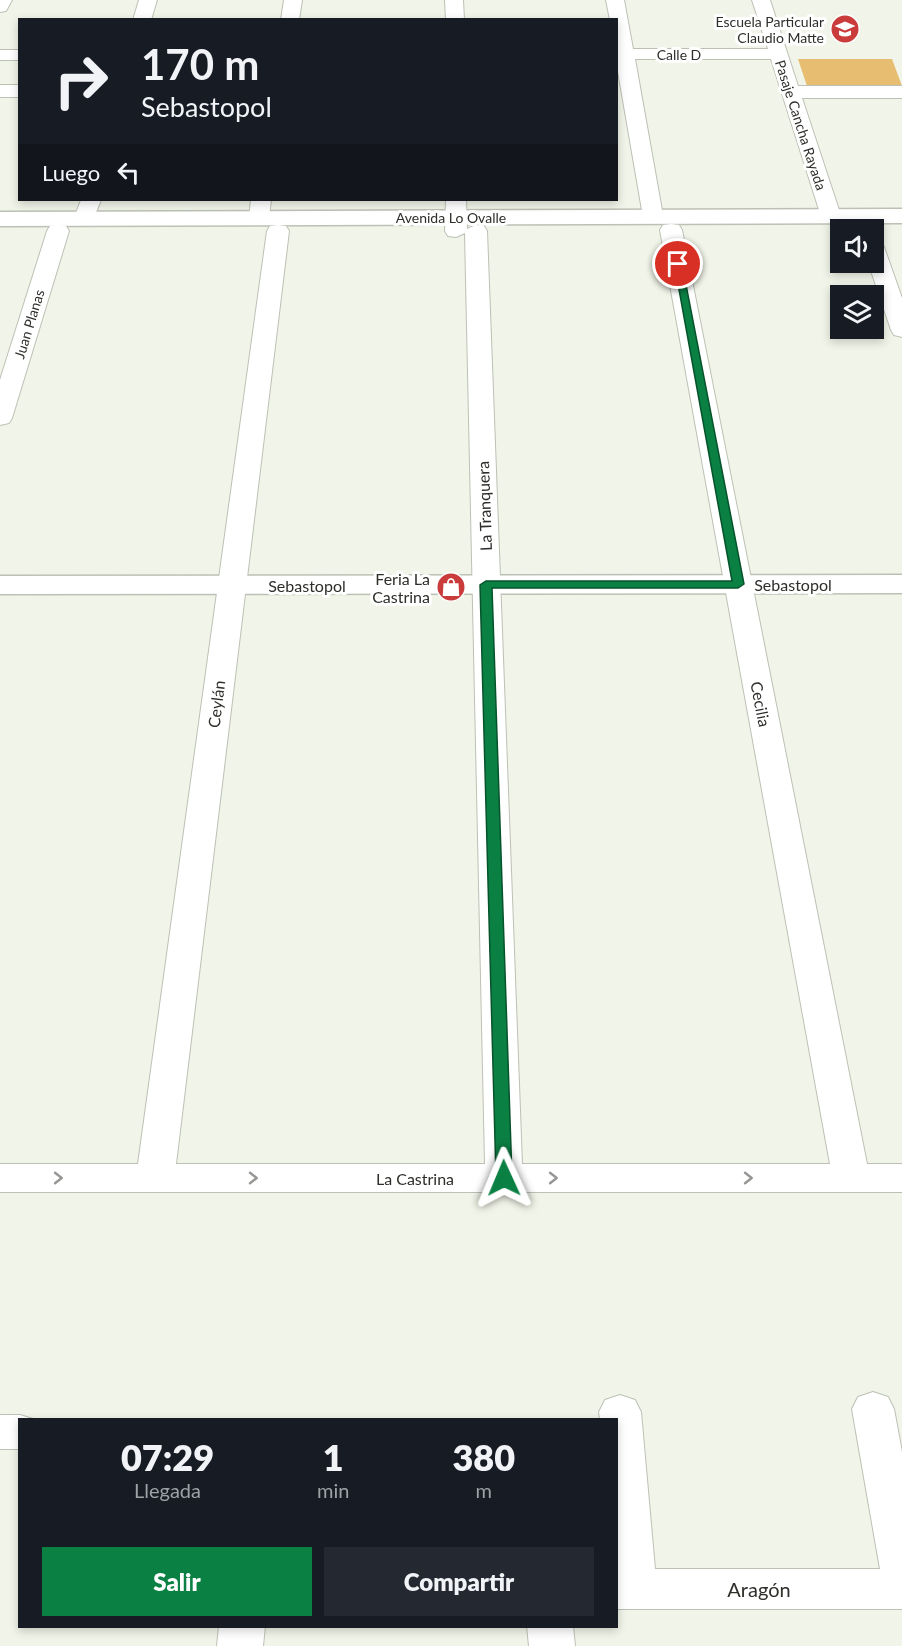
<!DOCTYPE html>
<html lang="es">
<meta charset="utf-8">
<style>
:root{--surface:#171b24;--page:#242831;--text:#f1f3f6;--muted:#9ea1a6;--accent:#0b8043}
body{margin:0;font-family:Lato,sans-serif;background:var(--page);color:var(--text);height:100vh;display:flex;flex-direction:column;font-size:22px;white-space:nowrap}
*{box-sizing:border-box;margin:0}
p{font-size:20px;color:var(--muted)}
.icon{flex:none;width:33px;height:33px;fill:none;stroke:currentColor;stroke-width:2;stroke-linecap:round;stroke-linejoin:round}
.map{position:relative;flex:1;overflow:hidden}
.panel{position:absolute;left:18px;top:1418px;width:600px;height:210px;display:flex;flex-direction:column;background:var(--surface);border-radius:0px;box-shadow:0 3px 9px #0003}
.panel>*{flex:none}
.hud{position:absolute;left:18px;top:18px;width:600px;height:183px;border-radius:0px;box-shadow:0 3px 9px #0003;background:#171b24;color:var(--text);overflow:hidden}
.fabs{position:absolute;left:830px;top:219px;display:grid;gap:12px}
.fabs a{display:grid;place-items:center;width:54px;height:54px;border-radius:0px;background:var(--surface);box-shadow:0 3px 9px #0003;font-size:30px}
.pin{position:absolute;display:grid;place-items:center;width:51px;height:51px;color:#fff;margin:-26px;border:3px solid #fff;border-radius:50%;box-shadow:0 2px 6px #0007}
.me{position:absolute;width:66px;margin:-33px;rotate:359deg;stroke-linejoin:round;filter:drop-shadow(0 0 4px #0008)}
.turn{display:flex;align-items:center;gap:21px;height:126px;padding:0 24px;font-size:27px}
.turn .icon{width:78px;height:78px;stroke-width:2.5}
.turn b{display:block;font-size:42px;line-height:51px}
.then{display:flex;align-items:center;height:57px;padding:0 24px;background:#0003;gap:12px;font-size:22px}
.eta{display:flex;justify-content:space-evenly;align-items:center;height:102px;text-align:center}
.eta b{font-size:36px;font-weight:800;line-height:42px}
.cta{display:flex;gap:12px;margin-top:auto;padding:12px 24px}
.cta a{flex:1;height:69px;border-radius:0px;background:var(--accent);color:#fff;font-size:24px;font-weight:800;line-height:69px;text-align:center}
.cta a+a{background:var(--page);color:var(--text)}
.map>svg:first-child{display:block}
.green{fill:#e7be71}
.lines{fill:none;stroke-linecap:round;stroke-linejoin:round}
.minor-casing{stroke:#bdc1b5;stroke-width:2}
.tertiary-casing{stroke:#bdc1b5;stroke-width:3}
.secondary-casing{stroke:#bdc1b5;stroke-width:3}
.minor{fill:#fff;fill-rule:evenodd}
.tertiary{fill:#fff;fill-rule:evenodd}
.secondary{fill:#fff;fill-rule:evenodd}
.oneway{stroke:#969794}
.route{fill:#0b8043;stroke:#07532c;stroke-width:1.5}
.labels{text-anchor:middle;dominant-baseline:central;stroke-width:6;stroke-linejoin:round;paint-order:stroke}
.far-poi-label{font-size:14px;fill:#2d2f2a;stroke:#fff;text-anchor:end}
.far-street-label{font-size:14px;fill:#2d2f2a;stroke:#fff}
.street-label{font-size:16px;fill:#2d2f2a;stroke:#fff}
.poi-label{font-size:16px;fill:#2d2f2a;stroke:#fff;text-anchor:end}
.near-street-label{font-size:20px;fill:#2d2f2a;stroke:#fff}
</style>
<div class="map">
<svg width="902" height="1646" viewBox="0 0 902 1646">
<rect width="100%" height="100%" fill="#f1f4e8"/>
<!-- green -->
<path class="green" d="M798,59h94l10,27h-95z"/>
<g class="lines">
<!-- minor casing -->
<g class="minor-casing">
<g id="minor">
<path d="M0,0h12l-6,11 -6,1z"/>
<path d="M139,0h18l-6,20h-18z"/>
<path d="M284,0h18l-3,20h-18z"/>
<path d="M445,0h18l1,20h-18z"/>
<path d="M606,0h18l9,49h135l-16,-49h18l28,86h104v12h-100l39,118 -3,4 -7,2 -7,-2 -3,-4 -50,-157h-136l28,157 -3,4 -7,2 -7,-2 -3,-4 -27,-156v-40h-6z"/>
<rect x="0" y="50" width="20" height="10"/>
<rect x="0" y="85" width="20" height="12"/>
<path d="M81,200h20l-9,22 -7,2 -7,-2 -4,-4z"/>
<path d="M251,200h20l-2,17 -3,4 -7,2 -7,-2 -3,-4z"/>
<path d="M446,200h20l1,29 9,-4 8,1 3,5 35,933h308l-170,-934 3,-5 8,-1 8,1 3,5 185,934h35v28h-902v-28h138l129,-933 3,-5 8,-1 8,1 3,5 -113,933h309l-20,-931 -9,4 -8,-1 -3,-5z"/>
<path d="M58,225l8,1 3,5 -57,187 -3,5 -9,2v-45l47,-149 3,-5z"/>
<path d="M873,241l8,1 3,5 18,51v39l-8,-2 -3,-5 -23,-68h5z"/>
<path d="M873,1392l15,5 6,12 8,43v157h-286v-190h-16l-1,-7 6,-12 15,-5 15,5 6,12 14,157h225l-28,-160 6,-12z"/>
<path d="M0,1415h20l13,4h-13v30h-20z"/>
<path d="M219,1626h46l-2,20h-46z"/>
<path d="M527,1626h46l2,20h-46z"/>
</g>
</g>
<!-- tertiary casing -->
<g class="tertiary-casing">
<path id="tertiary" d="M902,575v18l-902,1v-18z"/>
</g>
<!-- secondary casing -->
<g class="secondary-casing">
<path id="secondary" d="M902,209v14l-902,3v-14z"/>
</g>
<!-- minor -->
<use href="#minor" class="minor"/>
<!-- tertiary -->
<use href="#tertiary" class="tertiary"/>
<!-- secondary -->
<use href="#secondary" class="secondary"/>
</g>
<!-- one-way arrows -->
<defs><path id="oneway-chevron" d="M-2-3.5L2.5 0L-2 3.5" fill="none" stroke-width="1.6" stroke-linecap="round" stroke-linejoin="round" transform="scale(1.5)"/></defs>
<g class="oneway">
<use href="#oneway-chevron" transform="translate(58 1178)"/>
<use href="#oneway-chevron" transform="translate(253 1178)"/>
<use href="#oneway-chevron" transform="translate(553 1178)"/>
<use href="#oneway-chevron" transform="translate(748 1178)"/>
</g>
<!-- route -->
<path class="route" d="M674,262l8,2 62,320 -6,4h-246l20,590 -3,4h-11l-2,-4 -16,-593 6,-4h246z"/>
<!-- icons -->
<defs>
<g id="school-disc" transform="scale(1.5)"><circle r="9.5" fill="#ca3b3c" stroke="#fff"/><path d="M0-5L7-2L0 1L-7-2ZM-4 1L0 2.5L4 1V4Q0 6-4 4Z" fill="#fff"/></g>
<g id="shop-disc" transform="scale(1.5)"><circle r="9.5" fill="#ca3b3c" stroke="#fff"/><path d="M-5-2.5h2.3a2.7 3.5 0 0 1 5.4 0H5L5.5 6h-11ZM-1.5-2.5h3a1.5 2.3 0 0 0-3 0Z" fill="#fff"/></g>
</defs>
<g fill-rule="evenodd">
<use href="#school-disc" x="845" y="29"/>
<use href="#shop-disc" x="451" y="587"/>
</g>
<g class="labels">
<!-- far-poi labels -->
<g class="far-poi-label">
<text x="824" y="21">Escuela Particular<tspan x="824" dy="16">Claudio Matte</tspan></text>
</g>
<!-- far-street labels -->
<g class="far-street-label">
<text x="679" y="54">Calle D</text>
<text transform="translate(801 125) rotate(72)">Pasaje Cancha Rayada</text>
<text x="451" y="217">Avenida Lo Ovalle</text>
<text transform="translate(29 324) rotate(-73)">Juan Planas</text>
</g>
<!-- street labels -->
<g class="street-label">
<text transform="translate(484 506) rotate(-92)">La Tranquera</text>
<text x="793" y="584">Sebastopol</text>
<text x="307" y="585">Sebastopol</text>
<text transform="translate(216 704) rotate(-83)">Ceylán</text>
<text transform="translate(761 704) rotate(79)">Cecilia</text>
<text x="415" y="1178">La Castrina</text>
</g>
<!-- poi labels -->
<g class="poi-label">
<text x="430" y="578">Feria La<tspan x="430" dy="18">Castrina</tspan></text>
</g>
<!-- near-street labels -->
<g class="near-street-label">
<text x="759" y="1589">Aragón</text>
</g>
</g>
</svg>
<div class="fabs">
<a><svg class="icon" aria-label="sound" viewBox="0 0 24 24"><path d="M4 9h4l5-4v14l-5-4H4zM17 9q2 3 0 6"/></svg></a>
<a><svg class="icon" aria-label="layers" viewBox="0 0 24 24"><path d="M12 4l9 5-9 5-9-5zM3 14l9 5 9-5"/></svg></a>
</div>
<div class="pin" style="left:678px;top:264px;background:#d93025"><svg class="icon" aria-label="arrive" viewBox="0 0 24 24"><path d="M6 21V4h12l-3 4 3 4H6"/></svg></div>
<svg class="me" style="left:504px;top:1178px" viewBox="-20 -20 40 40"><path d="M0-17L14 15 0 8-14 15z" fill="#0b8043" stroke="#fff" stroke-width="4"/></svg>
<div class="hud">
<div class="turn"><svg class="icon" aria-label="right" viewBox="0 0 24 24"><path d="M7 20v-9h11M14 6l5 5-5 5"/></svg><div><b>170 m</b>Sebastopol</div></div>
<div class="then">Luego<svg class="icon" aria-label="left" viewBox="0 0 24 24"><path d="M17 20v-9H6M10 6l-5 5 5 5"/></svg></div>
</div>
<section class="panel">
<div class="eta">
<div><b>07:29</b><p>Llegada</p></div>
<div><b>1</b><p>min</p></div>
<div><b>380</b><p>m</p></div>
</div>
<div class="cta"><a>Salir</a><a>Compartir</a></div>
</section>
</div>
